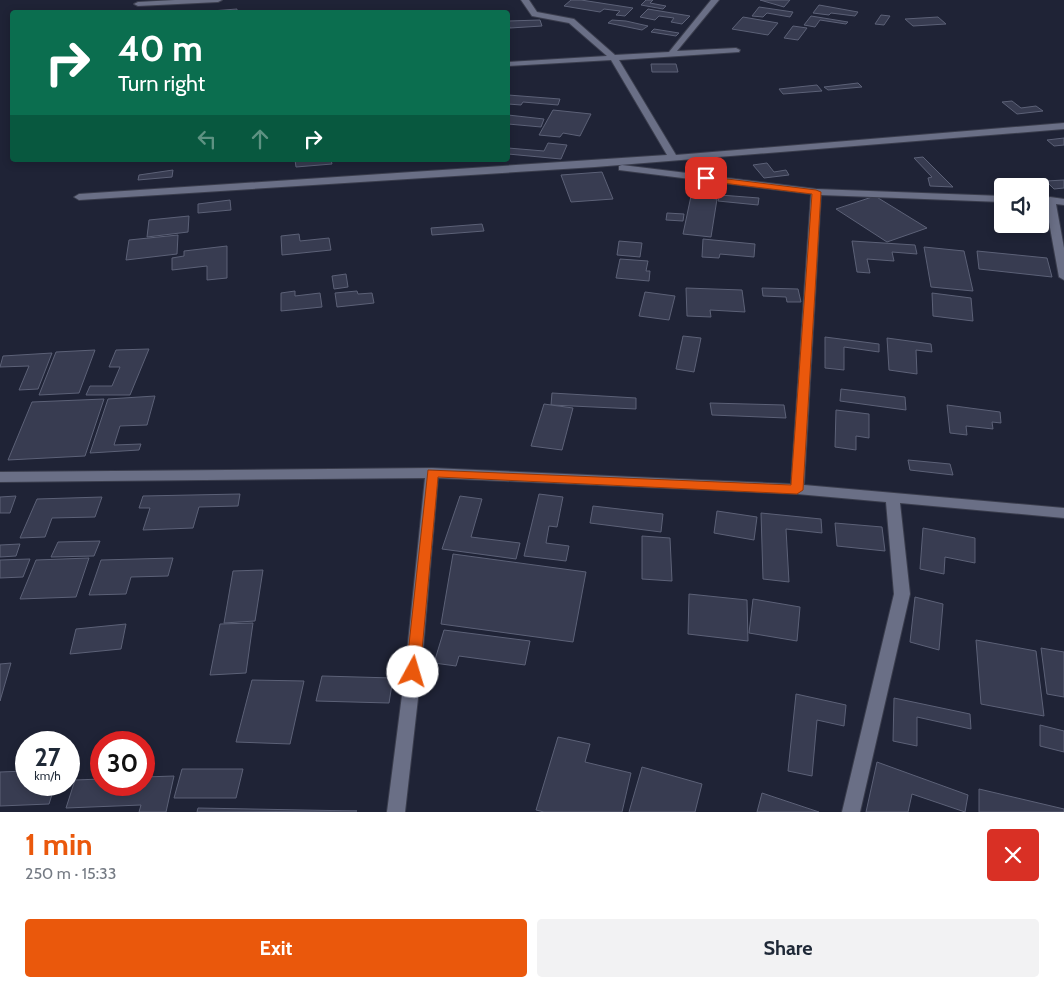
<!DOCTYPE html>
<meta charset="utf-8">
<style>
:root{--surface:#fff;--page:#f2f2f3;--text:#1f2937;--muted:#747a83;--accent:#ea580c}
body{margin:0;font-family:Cabin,sans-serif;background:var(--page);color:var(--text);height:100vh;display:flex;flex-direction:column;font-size:19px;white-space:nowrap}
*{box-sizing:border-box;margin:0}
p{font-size:16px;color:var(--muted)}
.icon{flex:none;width:28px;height:28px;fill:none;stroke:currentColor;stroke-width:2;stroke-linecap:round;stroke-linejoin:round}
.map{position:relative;height:812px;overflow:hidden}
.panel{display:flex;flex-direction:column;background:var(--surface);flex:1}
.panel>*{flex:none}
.top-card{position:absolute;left:10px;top:10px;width:500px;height:152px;border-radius:5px;box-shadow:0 2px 8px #0003;background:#0b6e4f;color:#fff;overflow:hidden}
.buttons{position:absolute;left:994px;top:178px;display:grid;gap:10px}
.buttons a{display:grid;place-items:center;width:55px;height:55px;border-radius:5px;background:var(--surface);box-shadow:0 2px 8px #0003;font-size:25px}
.speed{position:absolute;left:15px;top:731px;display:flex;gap:10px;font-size:25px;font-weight:700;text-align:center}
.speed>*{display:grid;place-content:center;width:65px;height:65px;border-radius:50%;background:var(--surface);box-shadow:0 2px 8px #0003;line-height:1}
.speed small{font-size:12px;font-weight:400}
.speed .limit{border:8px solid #d22;background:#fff;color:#111}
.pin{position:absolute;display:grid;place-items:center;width:42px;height:42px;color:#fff;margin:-21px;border-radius:10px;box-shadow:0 2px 8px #0006}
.me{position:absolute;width:55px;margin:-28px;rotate:6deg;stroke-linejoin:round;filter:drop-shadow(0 0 4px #0008)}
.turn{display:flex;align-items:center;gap:18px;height:105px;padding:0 25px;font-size:22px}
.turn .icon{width:65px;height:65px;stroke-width:2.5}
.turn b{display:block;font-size:35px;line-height:42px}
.lanes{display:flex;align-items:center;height:48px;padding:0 25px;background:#0003;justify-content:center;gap:25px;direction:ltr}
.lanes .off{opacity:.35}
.round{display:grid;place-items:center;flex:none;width:52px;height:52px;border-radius:5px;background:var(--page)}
.overview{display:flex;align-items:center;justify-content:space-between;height:85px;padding:0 25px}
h1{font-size:30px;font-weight:800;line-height:38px;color:var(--accent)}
.action{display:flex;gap:10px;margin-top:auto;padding:10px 25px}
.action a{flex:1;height:58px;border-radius:5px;background:var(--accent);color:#fff;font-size:20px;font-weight:800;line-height:58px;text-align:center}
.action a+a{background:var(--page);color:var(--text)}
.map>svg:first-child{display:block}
.building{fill:#383c51;stroke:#5c6177}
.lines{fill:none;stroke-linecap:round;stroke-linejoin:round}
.minor-casing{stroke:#3a3d4d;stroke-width:2}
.minor{fill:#6a6f86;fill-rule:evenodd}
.route{fill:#ea580c;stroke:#983908}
</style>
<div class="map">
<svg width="1064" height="812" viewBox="0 0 1064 812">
<rect width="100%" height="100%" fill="#1f2336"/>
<!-- building -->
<g class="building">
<path d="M571,0h10l52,8 -8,8 -9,-1 4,-4 -16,-2 -4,3 -36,-6z"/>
<path d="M646,0h7l-3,3 16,3 -3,3 -22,-4z"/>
<path d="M760,0h30l-6,7z"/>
<path d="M819,5l39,7 -3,4 -24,-3 -2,2 -16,-2z"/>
<path d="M759,7l34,5 -3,5 -23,-4 -4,4 -11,-1z"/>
<path d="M237,9v3h-26v-1z"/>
<path d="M648,9l42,7 -8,8 -11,-2 3,-4 -15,-2 -4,4 -15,-3z"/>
<path d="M881,15l9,1 -6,9 -9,-1z"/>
<path d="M811,16l37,6 -2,2 -26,-4 -5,7 -11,-2z"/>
<path d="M743,17l35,6 -10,12 -36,-6z"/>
<path d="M938,17l8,7 -33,2 -8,-7z"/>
<path d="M540,20l2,6 -32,2 -2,-7z"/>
<path d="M612,20l14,1 22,5 -6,4 -34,-7z"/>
<path d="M793,26l14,2 -9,12 -14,-2z"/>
<path d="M654,29l25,4 -3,3 -25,-4z"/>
<path d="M651,64h25l2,8h-26z"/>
<path d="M858,83l4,4 -34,3 -4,-3z"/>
<path d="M817,85l5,6 -39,3 -4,-5z"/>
<path d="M508,95l52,4 -2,6 -35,-3 -2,3 -13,-1z"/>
<path d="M1012,101l9,7 15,-2 7,5 -26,3 -15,-12z"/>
<path d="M553,110l38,4 -11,22 -17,-3 -3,4 -21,-2z"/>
<path d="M508,115l36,4 -3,8 -33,-3z"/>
<path d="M1064,138v7l-10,1 -7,-6z"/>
<path d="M548,143l19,2 -6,14 -53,-5v-6l36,3z"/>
<path d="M923,157l30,30 -23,-1 -2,-8 4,-1 -18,-19z"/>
<path d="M295,160h36l1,4 -36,3z"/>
<path d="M767,163l7,9 12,-2 3,5 -25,3 -11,-13z"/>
<path d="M173,170l-1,7 -34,3 1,-5z"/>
<path d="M602,172l11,27 -42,3 -10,-27z"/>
<path d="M1064,180v8l-10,1 -8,-8z"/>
<path d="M720,195l39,3 -1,7 -40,-4z"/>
<path d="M691,196l26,3 -6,38 -28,-3z"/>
<path d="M875,196l52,32 -40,14 -51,-33z"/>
<path d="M230,200l1,10 -33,3v-9z"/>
<path d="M667,213l17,1 -1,7 -17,-1z"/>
<path d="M189,216l-1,16 -41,5 2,-17z"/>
<path d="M482,224l2,7 -52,4 -1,-7z"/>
<path d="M299,234l1,7 29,-3 2,12 -49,5 -1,-19z"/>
<path d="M178,235l-1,19 -51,6 3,-20z"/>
<path d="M703,239l52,5 -1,13 -34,-3 -1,4 -17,-1z"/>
<path d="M619,241l23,2 -2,14 -23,-2z"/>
<path d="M852,241l63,4 2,9 -25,-2 2,9 -27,-2 3,14 -13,-1z"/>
<path d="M227,246v32l-20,2v-14l-35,4v-12l12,-2v-5z"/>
<path d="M924,247l40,4 9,40 -42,-4z"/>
<path d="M977,251l70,7 5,19 -73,-8z"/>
<path d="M620,259l28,2 -2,10h4l-1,10 -33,-3z"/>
<path d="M346,274l2,13 -14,2 -2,-13z"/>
<path d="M686,288l56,2 3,22 -35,-2 1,7 -24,-1z"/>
<path d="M762,288l36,1 3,13h-14l-1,-5 -23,-1z"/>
<path d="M295,291v5l25,-3 2,14 -41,4v-18z"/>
<path d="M357,291l1,3 14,-1 2,10 -37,4 -2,-14z"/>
<path d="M645,292l30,4 -6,24 -30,-4z"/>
<path d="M932,293l39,5 2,23 -40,-5z"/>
<path d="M683,336l18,2 -7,34 -18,-3z"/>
<path d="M825,337l54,7v8l-35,-5v23l-19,-2z"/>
<path d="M887,338l44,6 1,8 -16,-2 1,24 -28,-4z"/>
<path d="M149,349l-19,46h-44l4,-9h22l8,-19h-11l7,-17z"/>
<path d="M95,350l-16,43 -40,2 17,-43z"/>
<path d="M52,353l-14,36 -19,1 10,-24 -29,1 3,-11z"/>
<path d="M841,389l64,8 1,13 -66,-9z"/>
<path d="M552,393l84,5v11l-85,-4z"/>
<path d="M155,396l-8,29 -27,1 -6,19 27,-1 -2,6 -49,3 18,-54z"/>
<path d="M104,399l-19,57 -77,4 24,-58z"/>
<path d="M710,403l74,2 2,13 -74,-3z"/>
<path d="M544,404l29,4 -11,42 -31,-4z"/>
<path d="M947,405l53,7 1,11 -9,-1 1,7 -27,-3 1,9 -17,-2z"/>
<path d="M836,410l33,4v24l-13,-2v14l-21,-3z"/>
<path d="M908,460l42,4 3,11 -43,-5z"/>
<path d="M240,494l-2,12 -39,1 -6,21 -50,2 7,-22h-11l4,-12z"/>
<path d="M539,494l24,3 -6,30 -8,-1 -3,17 23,3 -3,15 -42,-5z"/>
<path d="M16,496l-6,17h-10v-16z"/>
<path d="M460,496l22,3 -11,38 49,6 -4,16 -74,-10z"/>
<path d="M102,497l-7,20 -43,1 -7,19 -25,1 17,-39z"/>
<path d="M593,506l70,8 -2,18 -71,-9z"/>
<path d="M717,511l40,6 -3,23 -40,-7z"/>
<path d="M761,513l60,6 1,14 -36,-4 3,53 -26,-3z"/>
<path d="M835,523l47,4 3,24 -48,-5z"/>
<path d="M923,528l52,10v25l-30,-6 -1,17 -24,-5z"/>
<path d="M642,536l28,2 2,43 -30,-2z"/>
<path d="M100,541l-6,15 -43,1 7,-15z"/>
<path d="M20,544l-4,12 -16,1v-12z"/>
<path d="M453,554l133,18 -13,70 -132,-18z"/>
<path d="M89,558l-13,39 -56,2 16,-39z"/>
<path d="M173,558l-5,18 -37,1 -5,17 -37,1 12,-35z"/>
<path d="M30,559l-7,18 -23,1v-18z"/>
<path d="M263,570l-8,51 -31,2 9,-52z"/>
<path d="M689,594l58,6 1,41 -60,-7z"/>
<path d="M915,597l28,7 -4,46 -29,-8z"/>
<path d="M753,599l47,8 -3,34 -48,-8z"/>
<path d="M253,623l-7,50 -36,2 10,-51z"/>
<path d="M126,624l-5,25 -51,5 6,-25z"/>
<path d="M444,630l86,11 -5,24 -66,-9 -3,10 -22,-3z"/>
<path d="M976,640l60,11 8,65 -63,-12z"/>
<path d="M1041,648l23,4v45l-17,-3z"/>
<path d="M11,663l-11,38v-37z"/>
<path d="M322,676l71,2 -4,25 -73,-2z"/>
<path d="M252,680l52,1 -14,63 -54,-2z"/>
<path d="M796,694l50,11 -2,21 -27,-6 -5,56 -24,-5z"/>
<path d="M894,698l76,16 1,15 -54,-12v29l-24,-5z"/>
<path d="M1040,725l24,6v21l-24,-6z"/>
<path d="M558,737l32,7 -5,18 46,11 -9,39h-78l-8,-2z"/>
<path d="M877,762l91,33 -3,17 -53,-18 -4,18h-42z"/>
<path d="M642,767l60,17 -7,28h-66z"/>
<path d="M182,769h61l-7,29h-62z"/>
<path d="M26,771v14h29l-6,19 -49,2v-34z"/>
<path d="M174,776l-8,36h-27l2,-7 -75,3 9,-28 26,-1v6h43v-8z"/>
<path d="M979,789l85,20v3h-85z"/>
<path d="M762,793l57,19h-62z"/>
<path d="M198,808l159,3 -160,1z"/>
</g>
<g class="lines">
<!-- minor casing -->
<g class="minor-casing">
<g id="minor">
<path d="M175,0h47l-4,2 -80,4 -4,-2 4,-2z"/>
<path d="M521,0h8l8,12 37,7 41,36 54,-3 42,-52h8l-42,51 59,-3 4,2 -1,2 -120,8 57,95 388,-32v6l-469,38 -516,33 -5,-3 5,-3 588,-39 -56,-95 -103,6v-4l99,-6 -38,-33 -37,-7z"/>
<path d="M622,165l194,24 186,7v6l-181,-7 -17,290 260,23v10l-164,-15 10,91 -50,218h-18l52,-218 -8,-92 -89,-8 -359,-16 -17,194 -16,140h-18l18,-140 20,-194 -425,4v-10l432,-4 359,16 20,-290 -192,-24v-4z"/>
<path d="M1050,197l14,2v6l-8,-1 8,44v32l-5,-3 -14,-77z"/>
</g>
</g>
<!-- minor -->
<use href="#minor" class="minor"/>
</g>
<!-- route -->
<path class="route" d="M703,176l113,14 5,2 -18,298 -6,4 -359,-17 -18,195 -2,5 -5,1 -5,-1 -2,-5 22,-202 363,15 21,-291 -106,-13 -5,-3z"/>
</svg>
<div class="buttons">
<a><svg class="icon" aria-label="sound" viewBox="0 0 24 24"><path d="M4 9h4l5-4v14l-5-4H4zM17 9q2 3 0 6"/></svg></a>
</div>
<div class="speed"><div>27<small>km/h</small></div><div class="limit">30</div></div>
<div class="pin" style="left:706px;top:178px;background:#d93025"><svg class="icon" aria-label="arrive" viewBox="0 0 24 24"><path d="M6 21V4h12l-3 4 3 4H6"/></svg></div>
<svg class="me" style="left:413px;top:672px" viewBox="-20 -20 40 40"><circle r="19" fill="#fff"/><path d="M0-13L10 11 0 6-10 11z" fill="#ea580c"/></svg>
<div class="top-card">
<div class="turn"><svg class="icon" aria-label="right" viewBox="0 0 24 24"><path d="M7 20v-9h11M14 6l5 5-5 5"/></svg><div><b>40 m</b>Turn right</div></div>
<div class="lanes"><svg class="icon off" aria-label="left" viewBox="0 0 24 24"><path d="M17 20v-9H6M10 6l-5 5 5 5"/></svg><svg class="icon off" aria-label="ahead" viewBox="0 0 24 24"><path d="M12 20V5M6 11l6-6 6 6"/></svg><svg class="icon" aria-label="right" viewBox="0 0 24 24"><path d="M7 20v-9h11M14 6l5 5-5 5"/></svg></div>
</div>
</div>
<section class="panel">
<div class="overview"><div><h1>1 min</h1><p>250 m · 15:33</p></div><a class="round" style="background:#d93025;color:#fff"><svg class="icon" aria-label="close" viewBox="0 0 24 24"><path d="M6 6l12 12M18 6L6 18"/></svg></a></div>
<div class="action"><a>Exit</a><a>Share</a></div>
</section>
